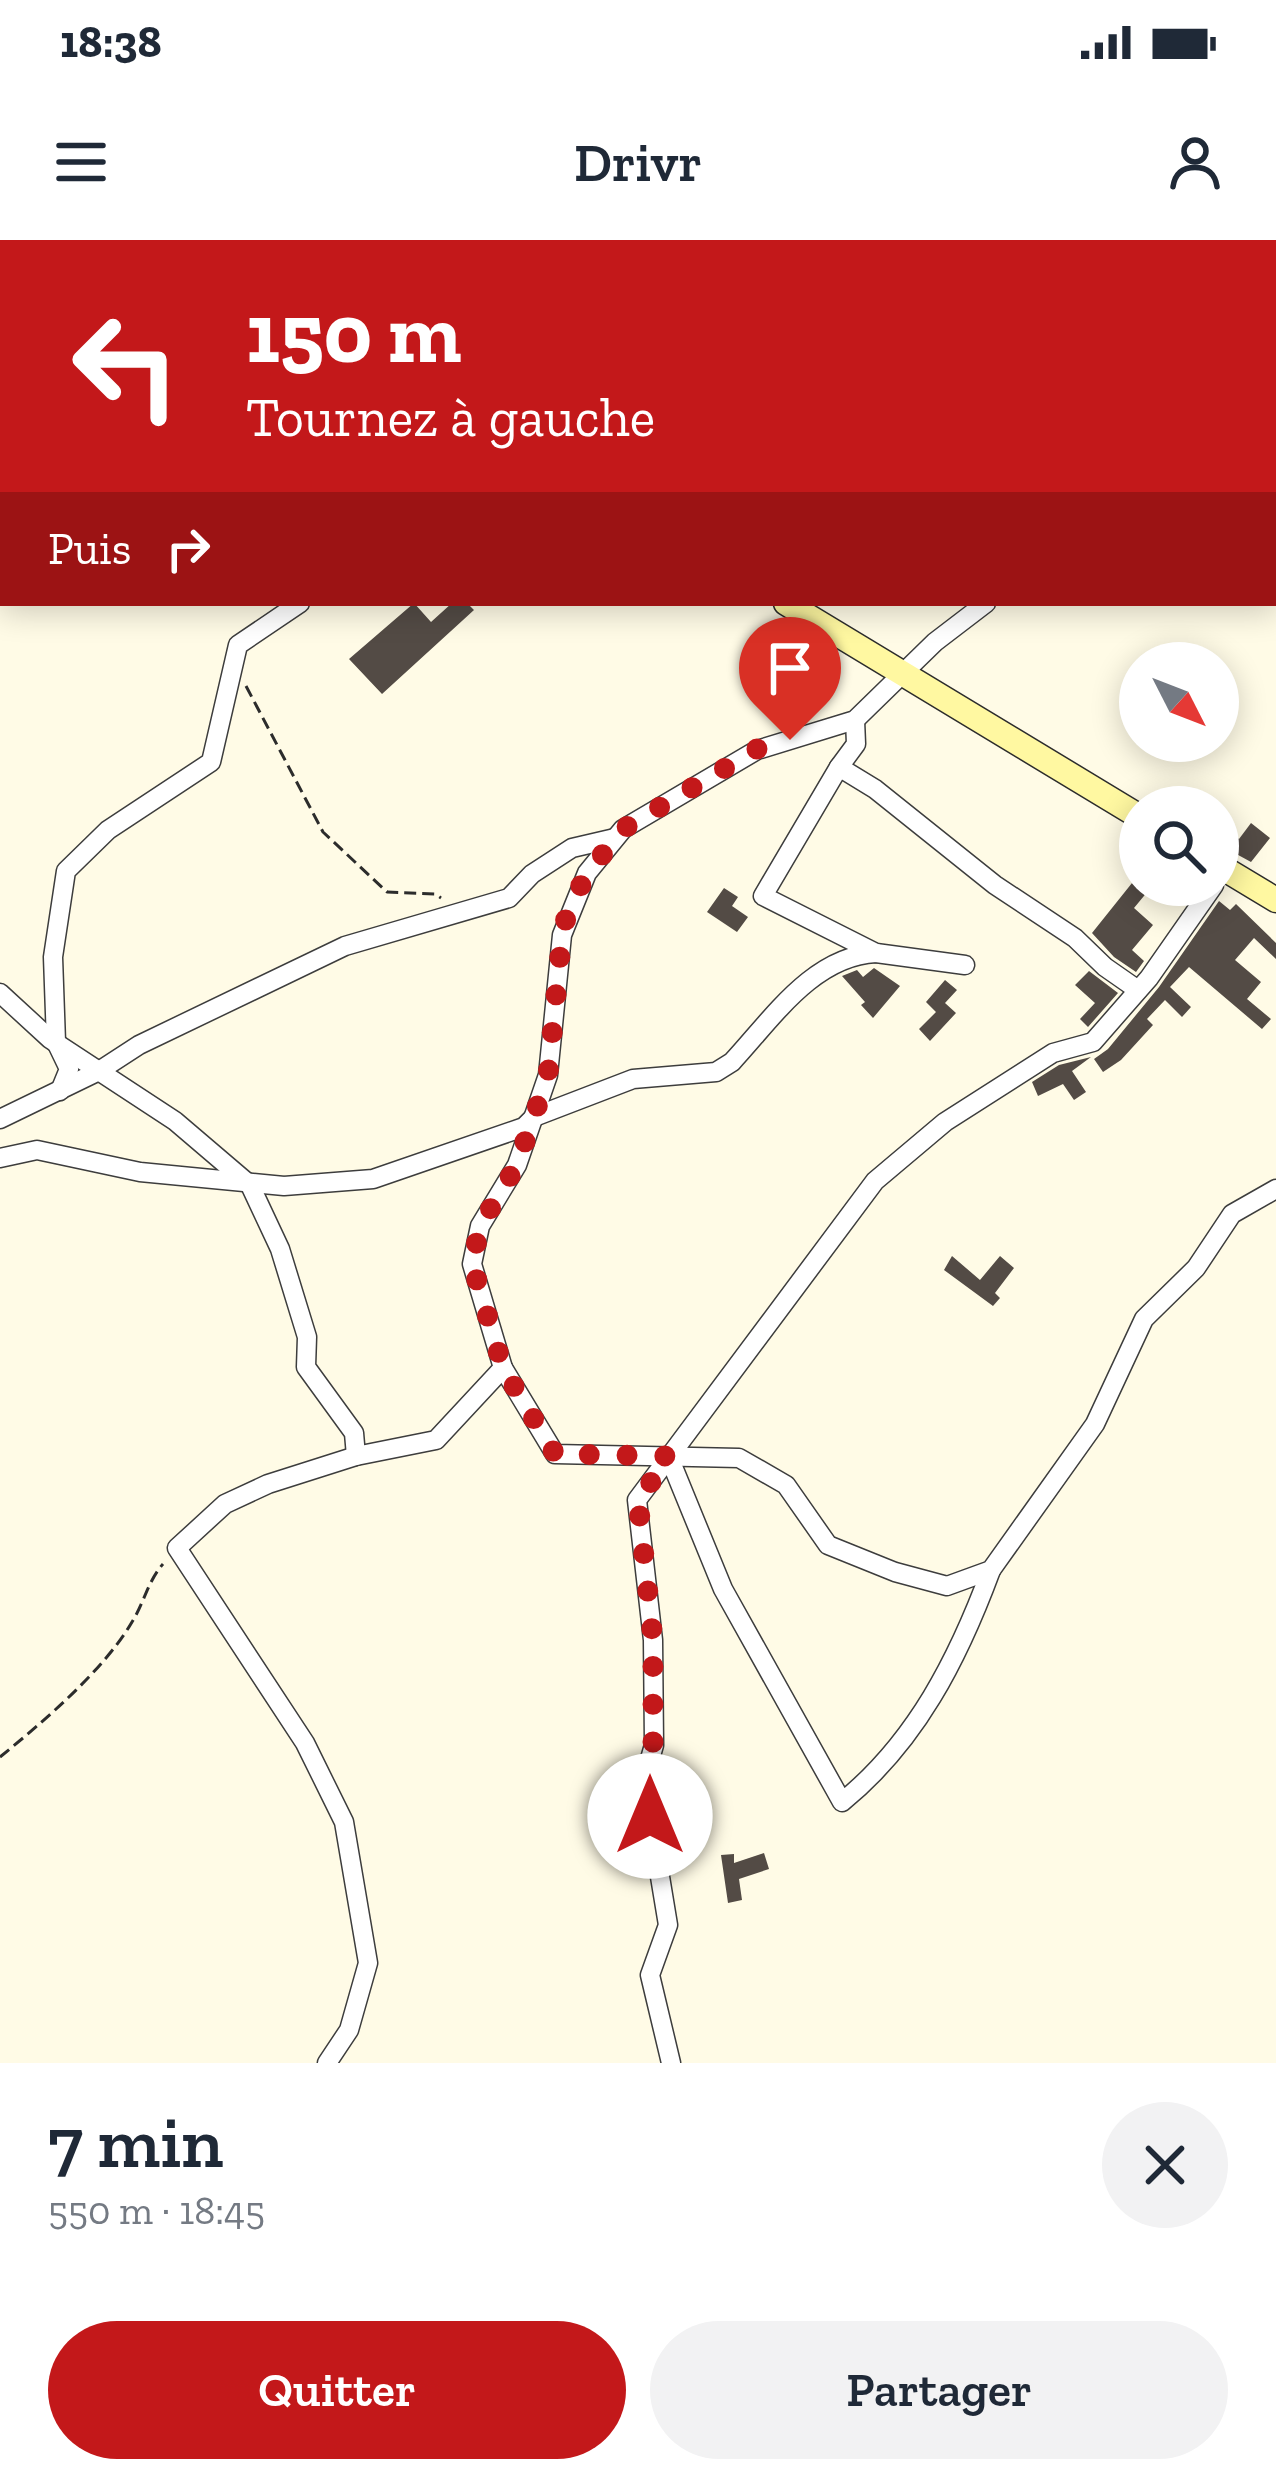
<!DOCTYPE html>
<html lang="fr">
<meta charset="utf-8">
<style>
:root{--surface:#fff;--page:#f2f2f3;--text:#1f2937;--muted:#747a83;--accent:#c3181a}
body{margin:0;font-family:"Zilla Slab",serif;background:var(--page);color:var(--text);height:100vh;display:flex;flex-direction:column;font-size:45px;white-space:nowrap}
*{box-sizing:border-box;margin:0}
p{font-size:39px;color:var(--muted)}
.icon{flex:none;width:66px;height:66px;fill:none;stroke:currentColor;stroke-width:2;stroke-linecap:round;stroke-linejoin:round}
.map{position:relative;height:1823px;overflow:hidden}
.panel{display:flex;flex-direction:column;background:var(--surface);flex:1}
.panel>*{flex:none}
.guide{position:absolute;left:0px;top:0px;width:1278px;height:366px;box-shadow:0 6px 30px #0003;background:#c3181a;color:#fff;overflow:hidden}
.needle{width:78px;rotate:132deg}
.tools{position:absolute;left:1119px;top:402px;display:grid;gap:24px}
.tools a{display:grid;place-items:center;width:120px;height:120px;border-radius:50%;background:var(--surface);box-shadow:0 6px 30px #0003;font-size:60px}
.pin{position:absolute;display:grid;place-items:center;width:102px;height:102px;color:#fff;margin:-123px -51px;border-radius:50% 50% 50% 0;rotate:-45deg;box-shadow:0 0 12px #0007}
.pin .icon{rotate:45deg}
.me{position:absolute;width:132px;margin:-66px;rotate:0deg;stroke-linejoin:round;filter:drop-shadow(0 0 9px #0008)}
.turn{display:flex;align-items:center;gap:42px;height:252px;padding:0 48px;font-size:54px}
.turn .icon{width:156px;height:156px;stroke-width:2.5}
.turn b{display:block;font-size:84px;line-height:102px}
.then{display:flex;align-items:center;height:114px;padding:0 48px;background:#0003;gap:24px;font-size:45px}
.round{display:grid;place-items:center;flex:none;width:126px;height:126px;border-radius:63px;background:var(--page)}
.head{display:flex;align-items:center;justify-content:space-between;height:204px;padding:0 48px}
h1{font-size:72px;font-weight:600;line-height:90px}
.primary-button{display:flex;gap:24px;margin-top:auto;padding:24px 48px}
.primary-button a{flex:1;height:138px;border-radius:72px;background:var(--accent);color:#fff;font-size:48px;font-weight:600;line-height:138px;text-align:center}
.primary-button a+a{background:var(--page);color:var(--text)}
.status{display:flex;justify-content:space-between;align-items:center;height:84px;padding:0 60px;background:var(--surface);direction:ltr}
.status svg{height:33px;fill:currentColor}
header{display:flex;justify-content:space-between;align-items:center;height:156px;padding:0 48px;background:var(--surface);font-size:54px;font-weight:600}
.map>svg:first-child{display:block}
.building{fill:#534b45}
.lines{fill:none;stroke-linecap:round;stroke-linejoin:round}
.minor-casing{stroke:#3d3d3d;stroke-width:21}
.secondary-casing{stroke:#2c2c2c;stroke-width:27}
.path{stroke:#2c2c2c;stroke-width:3;stroke-dasharray:12 6;stroke-linecap:butt}
.minor{stroke:#fff;stroke-width:18}
.secondary{stroke:#fff8a1;stroke-width:24}
.route{stroke:#c3181a;stroke-width:21;stroke-dasharray:0 37.8}
</style>
<div class="status"><b>18:38</b><svg viewBox="0 0 49 12"><path d="M0 12V9h3v3zM5 12V6h3v6zM10 12V3h3v9zM15 12V0h3v12zM26 1h20v11H26zM47 4h2v5h-2z"/></svg></div>
<header><svg class="icon" aria-label="menu" viewBox="0 0 24 24"><path d="M4 6h16M4 12h16M4 18h16"/></svg>Drivr<svg class="icon" aria-label="person" viewBox="0 0 24 24"><circle cx="12" cy="8" r="4"/><path d="M4 21q1-7 8-7t8 7"/></svg></header>
<div class="map">
<svg width="1276" height="1823" viewBox="0 0 1276 1823">
<rect width="100%" height="100%" fill="#fffbe6"/>
<!-- building -->
<g class="building">
<path d="M414,363l17,19 21,-19h15l7,7 -92,84 -33,-35z"/>
<path d="M1251,583l19,15 -19,24 -33,-18v-19l21,14z"/>
<path d="M1140,633v12h13l-19,23 19,17 -21,25 12,11 -8,11 -22,-15 -22,-24z"/>
<path d="M724,648l14,9 -6,9 16,11 -11,15 -30,-20z"/>
<path d="M1219,661l11,9 6,-6 40,39v16l-22,-21 -19,22 26,22 -14,17 24,20 -9,10 -73,-62 -19,20 21,20 -9,10 -17,-17 -18,19 6,6 -32,35 -18,12 -9,-13 14,-10 51,-62z"/>
<path d="M874,728l26,18 -27,32 -12,-13 4,-3 -23,-26 15,-6 6,7z"/>
<path d="M1089,731l29,22 -30,34 -8,-8 15,-16 -20,-18z"/>
<path d="M945,740l12,10 -12,13 11,10 -26,28 -11,-12 17,-17 -10,-10z"/>
<path d="M1091,817l-19,14 14,21 -12,8 -11,-16 -25,12 -6,-14 27,-17z"/>
<path d="M952,1016l28,24 20,-24 14,12 -19,25 5,5 -7,8 -49,-36z"/>
<path d="M764,1613l5,16 -30,10 3,21 -14,3 -7,-48 13,-1v9z"/>
</g>
<g class="lines">
<!-- minor casing -->
<g class="minor-casing">
<g id="minor">
<path d="M399,3l1,-3"/>
<path d="M1275,148h1"/>
<path d="M855,480l1,24 -17,23 36,22 120,96 80,53 30,29 33,23"/>
<path d="M839,527l-76,129 113,57 89,12"/>
<path d="M0,753l50,46 125,82 75,64 30,64 27,88 -1,30 48,66 2,23"/>
<path d="M60,851l9,-22 -13,-27 -3,-85 13,-86 42,-41 103,-68 27,-117 62,-42"/>
<path d="M0,879l99,-48 40,-26 206,-99 164,-48 23,-24 40,-26 43,-10"/>
<path d="M0,918l37,-8 103,22 144,14 89,-7 151,-52 10,-10 99,-38 83,-7 16,-10c40,-43 81,-106 144,-109"/>
<path d="M503,1128l52,86 184,4 47,27 42,60 67,27 52,14 44,-16 104,-146 49,-105 52,-51 36,-54 44,-25"/>
<path d="M669,1217l54,132 119,213c74,-60 116,-143 149,-232"/>
<path d="M327,1823l22,-33 19,-67 -24,-141 -39,-79 -128,-195 48,-44 43,-20 88,-28 80,-16 67,-72 -31,-104 8,-38 37,-61 31,-90 14,-140 25,-62 36,-44 134,-79 98,-30 80,-78 51,-39"/>
<path d="M671,1823l-21,-88 18,-50 -24,-145 10,-35 -1,-105 -16,-140 238,-319 70,-59 108,-69 40,-11 56,-64 65,-93"/>
</g>
</g>
<!-- secondary casing -->
<g class="secondary-casing">
<g id="secondary">
<path d="M177,0l5,3"/>
<path d="M786,363l354,214"/>
<path d="M1218,625l58,35"/>
</g>
</g>
<!-- path -->
<g class="path">
<path d="M246,446l77,146 64,60 48,2 6,4"/>
<path d="M0,1517c43,-35 104,-87 132,-135 12,-19 16,-41 31,-58"/>
</g>
<!-- minor -->
<use href="#minor" class="minor"/>
<!-- secondary -->
<use href="#secondary" class="secondary"/>
</g>
<g class="lines">
<!-- route -->
<path class="route" d="M650,1576l-6,-36 9,-35v-105l-15,-140 32,-44 -115,-2 -52,-86 -31,-104 8,-38 37,-61 31,-90 14,-140 6,-25 19,-36 36,-45 134,-80 33,-9"/>
</g>
</svg>
<div class="tools">
<a><svg class="needle" viewBox="-14 -14 28 28"><path d="M0-13l5 13h-10z" fill="#e53935"/><path d="M0 13l5-13h-10z" fill="#747a83"/></svg></a>
<a><svg class="icon" aria-label="search" viewBox="0 0 24 24"><circle cx="10" cy="10" r="6"/><path d="M15 15l6 6"/></svg></a>
</div>
<div class="pin" style="left:790px;top:500px;background:#d93025"><svg class="icon" aria-label="arrive" viewBox="0 0 24 24"><path d="M6 21V4h12l-3 4 3 4H6"/></svg></div>
<svg class="me" style="left:650px;top:1576px" viewBox="-20 -20 40 40"><circle r="19" fill="#fff"/><path d="M0-13L10 11 0 6-10 11z" fill="#c3181a"/></svg>
<div class="guide">
<div class="turn"><svg class="icon" aria-label="left" viewBox="0 0 24 24"><path d="M17 20v-9H6M10 6l-5 5 5 5"/></svg><div><b>150 m</b>Tournez à gauche</div></div>
<div class="then">Puis<svg class="icon" aria-label="right" viewBox="0 0 24 24"><path d="M7 20v-9h11M14 6l5 5-5 5"/></svg></div>
</div>
</div>
<section class="panel">
<div class="head"><div><h1>7 min</h1><p>550 m · 18:45</p></div><a class="round"><svg class="icon" aria-label="close" viewBox="0 0 24 24"><path d="M6 6l12 12M18 6L6 18"/></svg></a></div>
<div class="primary-button"><a>Quitter</a><a>Partager</a></div>
</section>
